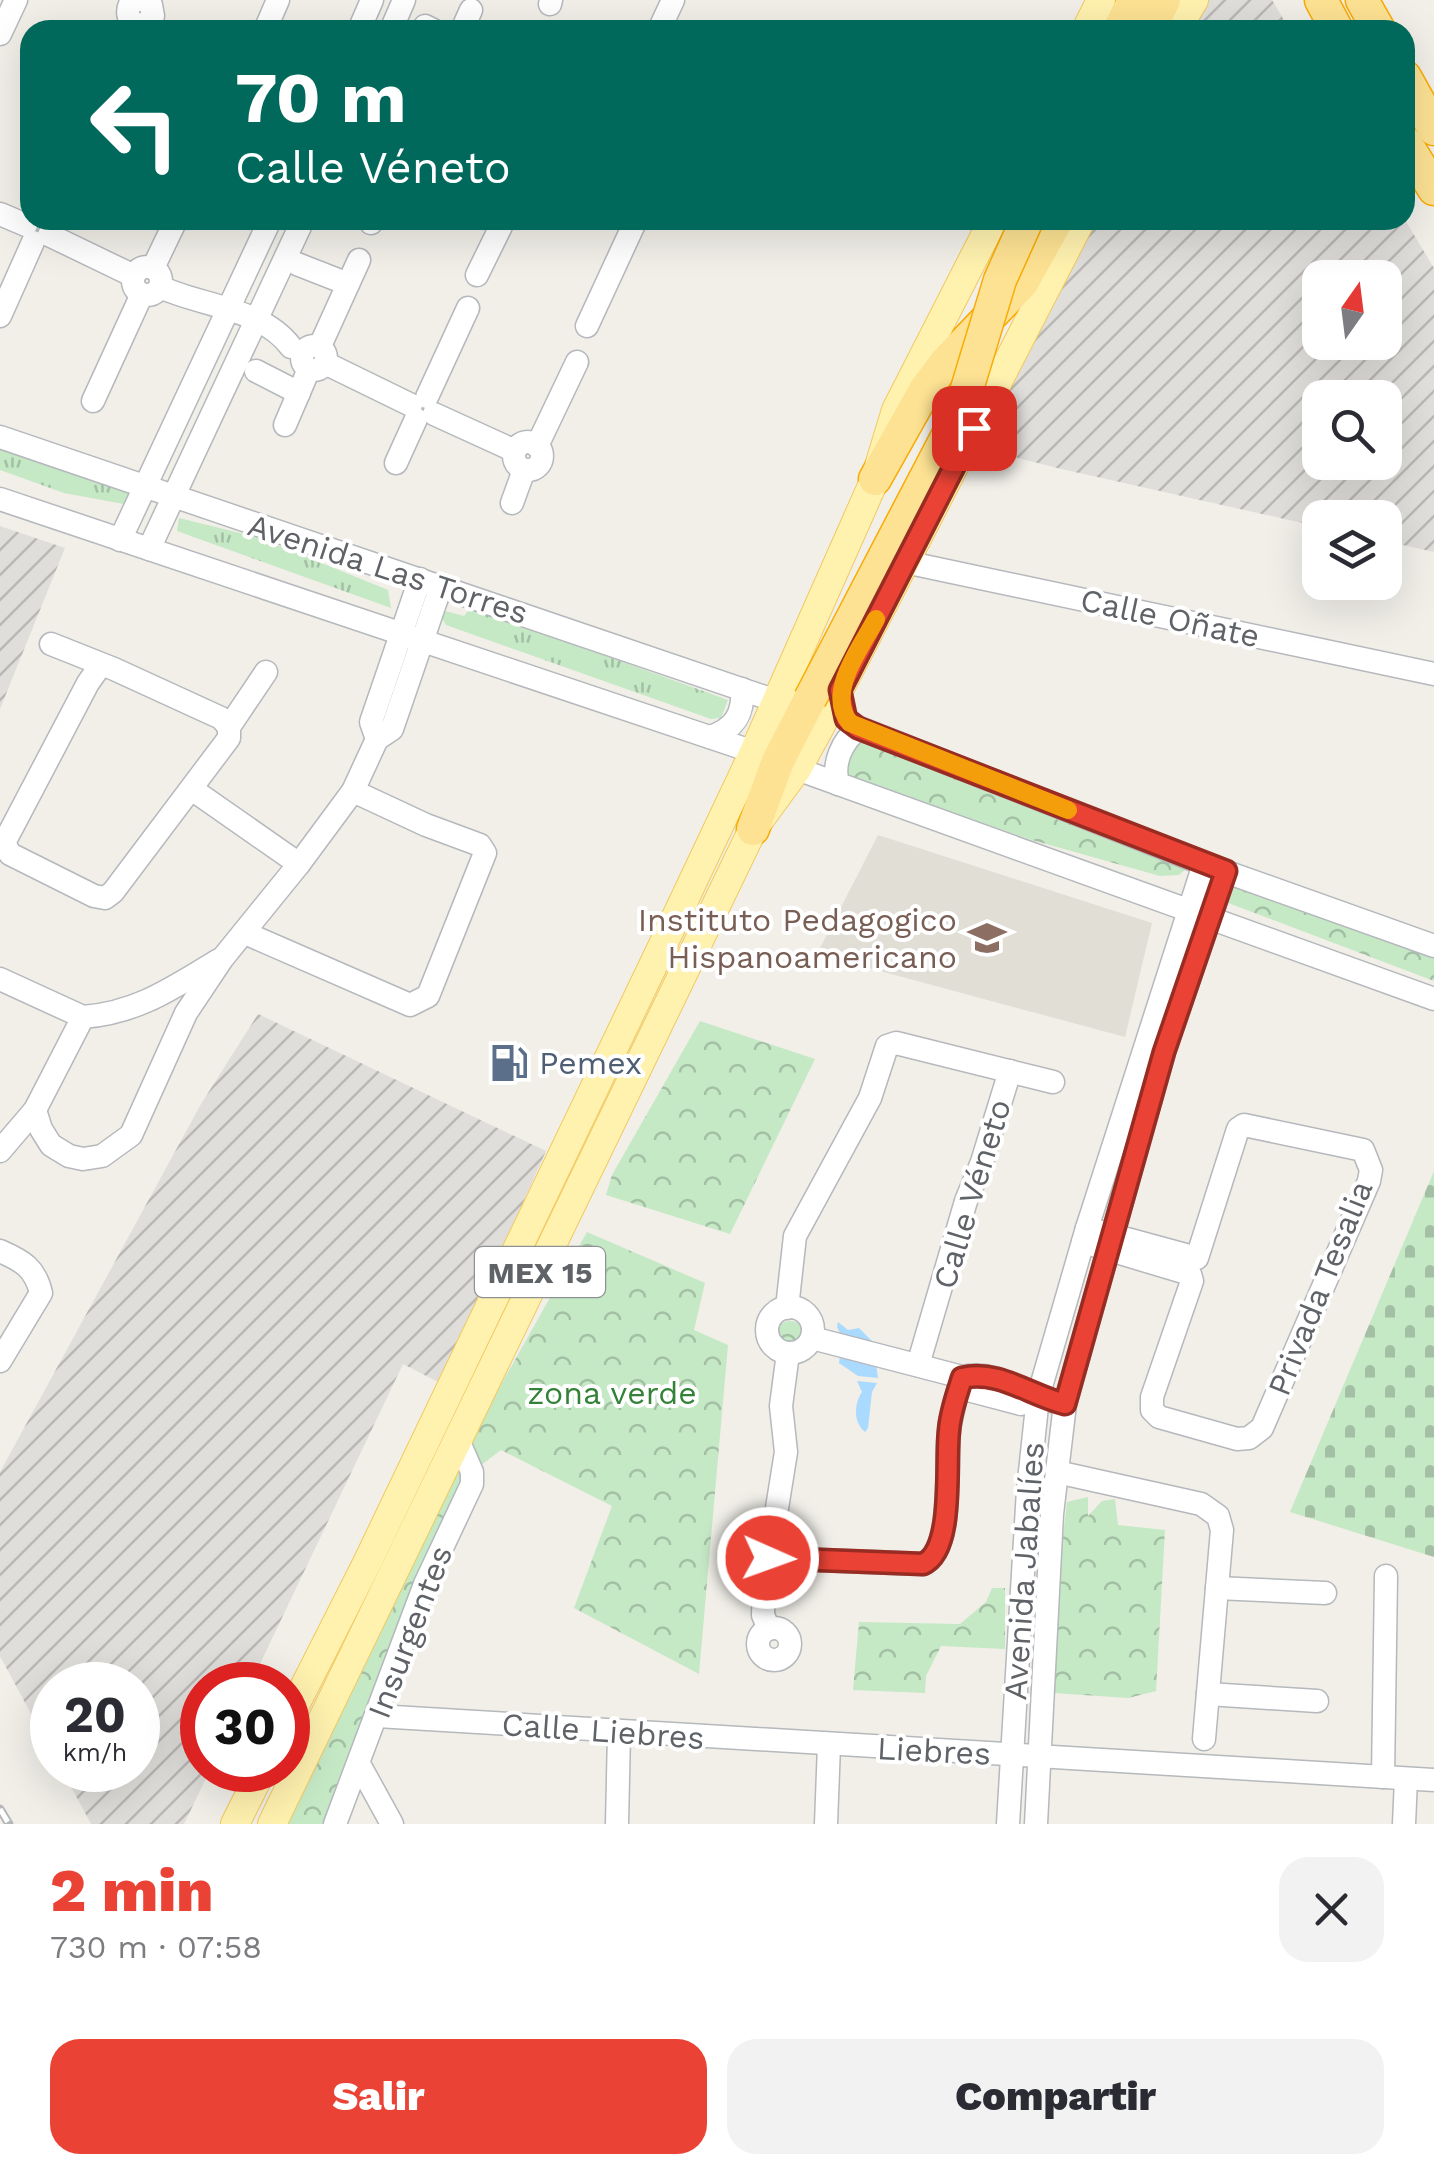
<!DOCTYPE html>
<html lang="es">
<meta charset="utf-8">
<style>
:root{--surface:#fff;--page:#f2f2f3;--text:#2b2b33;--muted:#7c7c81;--accent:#ea4335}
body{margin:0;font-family:"Work Sans",sans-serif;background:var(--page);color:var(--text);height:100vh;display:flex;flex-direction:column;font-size:38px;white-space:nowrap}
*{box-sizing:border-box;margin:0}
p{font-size:32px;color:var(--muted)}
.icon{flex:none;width:55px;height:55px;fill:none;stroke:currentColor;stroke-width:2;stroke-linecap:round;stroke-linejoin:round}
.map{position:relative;height:1824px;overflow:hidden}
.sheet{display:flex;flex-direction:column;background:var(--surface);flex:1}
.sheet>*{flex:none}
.hud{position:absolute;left:20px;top:20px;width:1395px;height:210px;border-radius:30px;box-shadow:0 10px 40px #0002;background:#00695c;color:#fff;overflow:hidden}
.needle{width:65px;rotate:14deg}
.controls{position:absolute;left:1302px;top:260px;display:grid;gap:20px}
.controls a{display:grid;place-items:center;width:100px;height:100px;border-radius:20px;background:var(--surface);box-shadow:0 10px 40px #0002;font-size:50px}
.speed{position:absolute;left:30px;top:1662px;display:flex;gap:20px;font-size:50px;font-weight:700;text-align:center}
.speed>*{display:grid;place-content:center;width:130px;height:130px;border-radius:50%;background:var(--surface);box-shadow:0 10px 40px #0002;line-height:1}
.speed small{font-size:25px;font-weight:400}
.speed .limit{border:15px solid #d22;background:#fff;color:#111}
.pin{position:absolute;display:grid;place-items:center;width:85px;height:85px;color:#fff;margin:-42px;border-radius:20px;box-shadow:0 5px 15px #0006}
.me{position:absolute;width:110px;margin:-55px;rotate:92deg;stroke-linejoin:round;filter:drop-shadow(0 0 8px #0008)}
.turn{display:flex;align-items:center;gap:35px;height:210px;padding:0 50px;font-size:45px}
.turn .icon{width:130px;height:130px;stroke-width:2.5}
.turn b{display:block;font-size:70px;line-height:85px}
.round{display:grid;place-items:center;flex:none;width:105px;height:105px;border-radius:30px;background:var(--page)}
.headline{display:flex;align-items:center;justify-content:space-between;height:170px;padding:0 50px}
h1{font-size:60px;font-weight:800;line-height:75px;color:var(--accent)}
.button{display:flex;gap:20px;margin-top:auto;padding:20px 50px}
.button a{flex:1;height:115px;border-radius:30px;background:var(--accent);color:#fff;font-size:40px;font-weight:800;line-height:115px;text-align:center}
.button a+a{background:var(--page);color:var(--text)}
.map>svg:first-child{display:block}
.industrial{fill:url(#industrial-furrows);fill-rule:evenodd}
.education{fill:#e1ded6}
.grass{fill:url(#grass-tufts)}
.cemetery{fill:url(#cemetery-stones)}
.park{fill:url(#park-crowns)}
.water{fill:#aadaff}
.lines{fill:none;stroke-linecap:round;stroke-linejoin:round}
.minor-casing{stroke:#b5b8bc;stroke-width:25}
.major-casing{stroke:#f2c960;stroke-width:30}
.highway-casing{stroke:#f9ab00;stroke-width:35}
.minor{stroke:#fff;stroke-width:22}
.major{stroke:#fff2af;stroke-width:28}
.highway{stroke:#fde293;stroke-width:32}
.rail-casing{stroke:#b6b7b8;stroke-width:9}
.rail{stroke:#fff;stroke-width:5;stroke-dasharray:15;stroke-linecap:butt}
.highway-bridge-casing{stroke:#f9ab00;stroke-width:35;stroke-linecap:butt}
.highway-bridge{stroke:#fde293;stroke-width:32}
.route-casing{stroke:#982c22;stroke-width:25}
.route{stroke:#ea4335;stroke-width:18}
.slow{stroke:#f59e0b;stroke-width:18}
.labels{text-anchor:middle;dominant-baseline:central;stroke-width:8;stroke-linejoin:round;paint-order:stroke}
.shield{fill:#fff;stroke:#8f9295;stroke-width:2.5}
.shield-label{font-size:30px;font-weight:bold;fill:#5f6368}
.street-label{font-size:32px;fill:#5f6368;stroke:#fff}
.education-label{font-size:32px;fill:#785e54;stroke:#fff;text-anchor:end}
.service-label{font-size:32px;fill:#4e5e75;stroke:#fff;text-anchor:start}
.park-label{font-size:32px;fill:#348238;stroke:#fff}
</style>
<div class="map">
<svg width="1434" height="1824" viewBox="0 0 1434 1824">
<defs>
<pattern id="industrial-furrows" width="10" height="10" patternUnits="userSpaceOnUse" patternTransform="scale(2.5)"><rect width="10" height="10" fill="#e0deda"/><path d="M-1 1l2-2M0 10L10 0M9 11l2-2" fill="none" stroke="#b9b8b5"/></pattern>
<pattern id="grass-tufts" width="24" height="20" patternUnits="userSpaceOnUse" patternTransform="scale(2.5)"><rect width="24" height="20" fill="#c5e8c5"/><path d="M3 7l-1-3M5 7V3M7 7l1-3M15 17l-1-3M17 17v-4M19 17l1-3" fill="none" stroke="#a3c0a4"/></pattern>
<pattern id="cemetery-stones" width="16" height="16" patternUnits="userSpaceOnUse" patternTransform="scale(2.5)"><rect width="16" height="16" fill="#c5e8c5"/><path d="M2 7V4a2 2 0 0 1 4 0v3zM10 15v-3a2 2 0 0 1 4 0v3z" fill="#a3c0a4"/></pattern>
<pattern id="park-crowns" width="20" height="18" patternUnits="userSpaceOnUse" patternTransform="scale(2.5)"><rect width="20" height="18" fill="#c5e8c5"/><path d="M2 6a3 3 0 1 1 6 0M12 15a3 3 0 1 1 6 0" fill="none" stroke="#a3c0a4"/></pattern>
</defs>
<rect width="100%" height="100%" fill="#f1efe8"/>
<!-- industrial -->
<g class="industrial">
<path d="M1204,0h68l18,30h-101z"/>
<path d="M1090,220h315l29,48v284l-49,-11v-23h-65v9l-263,-59 -85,-22zM1320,278h65v64h-65zM1320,398h65v64h-65z"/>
<path d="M0,526l65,22 -65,161z"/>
<path d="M258,1014l288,137 -104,233 -39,-20 -153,321h-48v85h8l-26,54h-93l-29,-54h76v-85h-86v68l-52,-97v-184l201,-368z"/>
</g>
<!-- education -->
<path class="education" d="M878,835l274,88 -27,114 -308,-83z"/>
<!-- grass -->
<g class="grass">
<path d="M0,448l131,46 -2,11 -65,-12 -64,-23z"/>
<path d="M179,518l81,20 128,52 3,18 -214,-77z"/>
<path d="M471,607l257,93 -7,18 -10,1 -265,-94 -4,-7 3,-7 19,5z"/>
</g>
<!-- cemetery -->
<path class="cemetery" d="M1434,1171v386l-144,-45z"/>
<!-- park -->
<g class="park">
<path d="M888,740l299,128 -8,7 -19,1 -128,-36 -185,-64 1,-21 11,-13z"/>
<path d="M1228,884l206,59v38l-211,-80z"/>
<path d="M700,1021l115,38 -85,175 -124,-39 6,-20z"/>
<path d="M587,1232l118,51 -11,47 34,15 -29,329 -125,-66 38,-102 -111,-56 -29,22 -143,352h-47l185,-379z"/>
<circle cx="790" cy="1335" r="14"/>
<path d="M1088,1497v19l14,-15 13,-2 3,26 47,5 -9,161 -28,7 -74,-5 8,-148 5,-43z"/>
<path d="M992,1588h13v61l-64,-3 -15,30 -1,17 -72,-3 6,-68 101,2 26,-22z"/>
</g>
<!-- water -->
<g class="water">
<path d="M838,1322l10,8 11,-2 14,14 5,36 -20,-2 -19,-13 3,-26 -5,-10z"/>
<path d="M857,1381l20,2 -5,9 -4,36 -3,4c-12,-10 -11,-28 -3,-40z"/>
</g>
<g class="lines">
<!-- minor casing -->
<g class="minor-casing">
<g id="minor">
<path d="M136,0l-6,4c-8,18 12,29 23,12l-2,-11 -7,-5"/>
<path d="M550,4l1,-4"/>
<path d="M425,26l8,4"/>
<path d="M265,30l13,-30"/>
<path d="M359,30l13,-30"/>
<path d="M391,30l13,-30"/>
<path d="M462,30l9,-20"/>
<path d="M659,30l14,-30"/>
<path d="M0,34l16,-34"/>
<path d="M0,214l26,11"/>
<path d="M371,223l1,-3"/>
<path d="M49,235l85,41"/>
<path d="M297,264l51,20"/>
<circle cx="147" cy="281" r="14"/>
<path d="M153,268l23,-48"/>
<path d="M477,275l27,-55"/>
<path d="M160,287c41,19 102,21 131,60"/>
<path d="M0,316l33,-74"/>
<path d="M587,326l49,-106"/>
<circle cx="314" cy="358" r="12"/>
<path d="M320,346l39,-86"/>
<path d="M325,363l86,42"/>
<path d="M256,371l43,22"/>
<path d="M427,397l41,-89"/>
<path d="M93,401l49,-107"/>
<path d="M434,414l81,37"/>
<path d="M285,425l24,-56"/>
<path d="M0,437l776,264"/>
<circle cx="528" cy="456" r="14"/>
<path d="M537,446l40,-84"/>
<path d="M396,463l20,-44"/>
<path d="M0,499l754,253"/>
<path d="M512,503l12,-33"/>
<path d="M120,540l150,-320"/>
<path d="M149,549l154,-329"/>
<path d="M905,562l529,112"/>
<path d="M51,644l63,25 107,49 8,9"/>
<path d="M100,666l-12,17 -84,160 6,11 84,42 11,2 8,-6 116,-154v-11l37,-55"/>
<path d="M840,690c0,18 2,29 19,38l345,136 230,82"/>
<path d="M710,737c24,-8 34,-22 32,-48"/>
<path d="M377,739l-6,-17 49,-143"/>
<path d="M797,769l637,230"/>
<path d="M838,784c-6,-21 4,-43 21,-56"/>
<path d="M193,790l106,74"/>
<path d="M245,933l165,72 18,-9 57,-143 -5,-8 -54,-20 -73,-34"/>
<path d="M0,979l83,38c55,-4 91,-30 136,-57"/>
<path d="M35,1110l6,19 10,16 18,11 14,3 19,-3 29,-21 55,-122 36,-54 77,-95 54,-73 24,-52 15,-10 49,-143"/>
<path d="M0,1151l35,-41 48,-93"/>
<path d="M1083,1242l107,32 2,7 -40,116v13l7,7 78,22 12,-1 13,-10 107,-247 2,-11 -8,-20 -119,-25 -6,4 -41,129 -110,-30"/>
<path d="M0,1251c23,10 35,17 41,42l-41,68"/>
<circle cx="790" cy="1330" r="23"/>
<path d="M787,1308l8,-72 75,-138 17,-52 9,-3 157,39"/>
<path d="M812,1338l150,39c36,-8 58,16 89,24"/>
<path d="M918,1365l48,-164 16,-39 28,-91"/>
<path d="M964,1378l8,13 49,13 13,-8"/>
<path d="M1057,1472l144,32 17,12 4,14 -18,209"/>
<path d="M768,1558l155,6c32,-14 22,-101 26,-133 2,-18 8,-36 13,-54"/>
<path d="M1217,1588l108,5"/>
<circle cx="774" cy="1644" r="16"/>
<path d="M769,1629l-6,-14 1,-26 22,-137 -5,-46 7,-53"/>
<path d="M1208,1694l109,7"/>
<path d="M377,1716l1057,64"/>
<path d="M359,1764l33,60"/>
<path d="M1383,1777l3,-201"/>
<path d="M335,1824l90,-240 47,-100v-12l-13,-30"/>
<path d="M617,1824l2,-91"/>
<path d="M826,1824l3,-79"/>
<path d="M1008,1824l20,-334 10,-93 49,-169 117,-364"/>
<path d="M1036,1824l16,-310 13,-110 99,-352 62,-181"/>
<path d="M1404,1824l2,-45"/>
</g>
</g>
<!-- major casing -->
<g class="major-casing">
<g id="major">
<path d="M1086,30l15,-30"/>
<path d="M1176,30l18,-30"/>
<path d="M288,1719l79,-156 292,-610 95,-201 121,-273 21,-69 97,-190"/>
<path d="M235,1824l27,-54"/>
<path d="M272,1824l481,-995 44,-60 23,-42 261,-507"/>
</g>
</g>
<!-- highway casing -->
<g class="highway-casing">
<g id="highway">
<path d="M1321,0l16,30"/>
<path d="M1362,0l17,30"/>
<path d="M1119,30l15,-30"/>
<path d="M1149,30l15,-30"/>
<path d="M1405,77l29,52"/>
<path d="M1405,142l29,47"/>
<path d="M875,479l50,-89 22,-29 75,-78 35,-63"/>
<path d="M753,829l25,-68 32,-62"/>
</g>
</g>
<!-- minor -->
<use href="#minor" class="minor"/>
<!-- major -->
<use href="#major" class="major"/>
<!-- highway -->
<use href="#highway" class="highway"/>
<!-- rail casing -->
<g class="rail-casing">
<path id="rail" d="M0,1809l9,15"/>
</g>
<!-- rail -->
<use href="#rail" class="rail"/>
<!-- highway-bridge casing -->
<g class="highway-bridge-casing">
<path id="highway-bridge" d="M810,699l150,-287 40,-132 27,-60"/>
</g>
<!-- highway-bridge -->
<use href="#highway-bridge" class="highway-bridge"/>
</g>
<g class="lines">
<!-- route casing -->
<g class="route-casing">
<path id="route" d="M768,1558l155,6c32,-14 22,-101 26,-133 1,-18 8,-36 13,-53 36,-9 69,18 103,26l99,-352 62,-181 -368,-143 -12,-9 -6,-29 134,-262"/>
</g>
<!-- route -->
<use href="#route" class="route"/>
<!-- slow -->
<path class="slow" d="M876,619c-15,29 -51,74 -26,104l218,87"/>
</g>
<!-- icons -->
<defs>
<g id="school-bare" transform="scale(3)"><path d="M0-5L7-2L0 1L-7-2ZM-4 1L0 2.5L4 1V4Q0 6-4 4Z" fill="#8d6e63" stroke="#fff" stroke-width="2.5" paint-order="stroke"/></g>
<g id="fuel-bare" transform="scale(3)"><path d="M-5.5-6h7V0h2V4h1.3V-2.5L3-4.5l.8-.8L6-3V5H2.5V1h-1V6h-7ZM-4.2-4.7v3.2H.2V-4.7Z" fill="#5c6f8a" stroke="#fff" stroke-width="2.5" paint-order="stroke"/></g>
</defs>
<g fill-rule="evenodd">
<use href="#school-bare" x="987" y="938"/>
<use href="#fuel-bare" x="509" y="1063"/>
</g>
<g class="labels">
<!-- shield labels -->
<rect class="shield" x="475" y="1247" width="130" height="50" rx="8"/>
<g class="shield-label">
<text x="540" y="1272">MEX 15</text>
</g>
<!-- street labels -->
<g class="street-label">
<text transform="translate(388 569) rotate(18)">Avenida Las Torres</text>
<text transform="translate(1170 618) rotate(12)">Calle Oñate</text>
<text transform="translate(972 1194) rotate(-73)">Calle Véneto</text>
<text transform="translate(1320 1288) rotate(-68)">Privada Tesalia</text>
<text transform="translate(1024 1571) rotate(-86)">Avenida Jabalíes</text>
<text transform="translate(410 1632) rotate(-69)">Insurgentes</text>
<text transform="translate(603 1731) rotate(4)">Calle Liebres</text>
<text transform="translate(934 1751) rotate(3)">Liebres</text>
</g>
<!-- education labels -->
<g class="education-label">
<text x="957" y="920">Instituto Pedagogico<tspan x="957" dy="37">Hispanoamericano</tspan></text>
</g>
<!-- service labels -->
<g class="service-label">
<text x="539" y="1063">Pemex</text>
</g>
<!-- park labels -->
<g class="park-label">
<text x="612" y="1393">zona verde</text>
</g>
</g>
</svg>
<div class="controls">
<a><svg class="needle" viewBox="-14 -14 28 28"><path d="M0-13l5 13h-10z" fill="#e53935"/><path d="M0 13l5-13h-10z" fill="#7c7c81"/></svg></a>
<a><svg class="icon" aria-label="search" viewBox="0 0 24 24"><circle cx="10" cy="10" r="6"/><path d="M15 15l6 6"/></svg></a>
<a><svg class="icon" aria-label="layers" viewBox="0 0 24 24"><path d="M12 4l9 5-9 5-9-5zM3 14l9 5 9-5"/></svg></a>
</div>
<div class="speed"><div>20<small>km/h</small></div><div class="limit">30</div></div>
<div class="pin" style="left:974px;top:428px;background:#d93025"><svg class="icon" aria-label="arrive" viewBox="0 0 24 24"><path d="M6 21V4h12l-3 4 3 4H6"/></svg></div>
<svg class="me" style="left:768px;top:1558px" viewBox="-20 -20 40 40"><circle r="17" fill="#ea4335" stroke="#fff" stroke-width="3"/><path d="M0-11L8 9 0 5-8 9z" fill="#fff"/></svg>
<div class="hud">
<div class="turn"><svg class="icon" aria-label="left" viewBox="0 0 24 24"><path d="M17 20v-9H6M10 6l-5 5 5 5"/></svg><div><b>70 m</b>Calle Véneto</div></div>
</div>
</div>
<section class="sheet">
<div class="headline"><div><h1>2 min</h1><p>730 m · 07:58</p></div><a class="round"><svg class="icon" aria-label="close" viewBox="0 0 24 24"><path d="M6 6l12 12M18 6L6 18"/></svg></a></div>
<div class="button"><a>Salir</a><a>Compartir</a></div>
</section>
